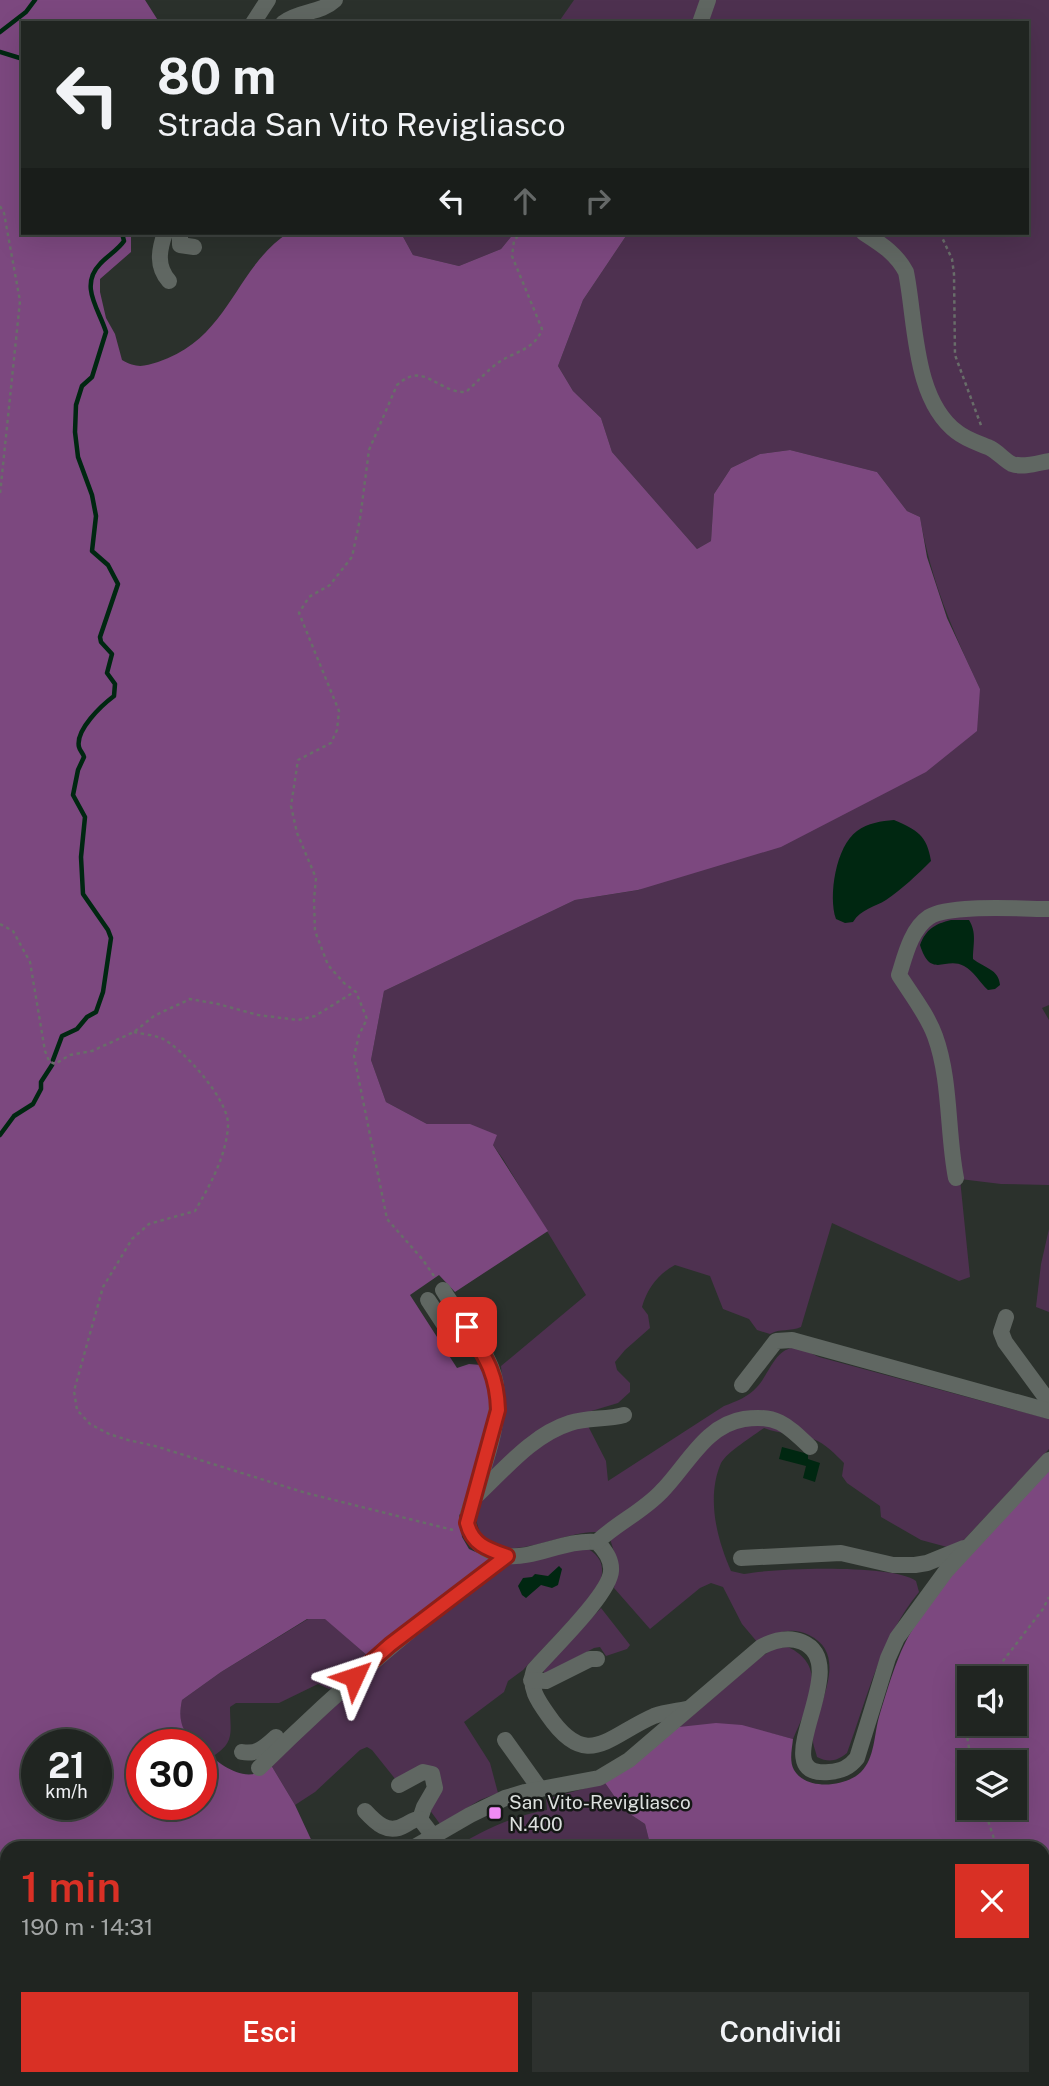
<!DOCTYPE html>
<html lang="it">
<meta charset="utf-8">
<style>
:root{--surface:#202521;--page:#2d312e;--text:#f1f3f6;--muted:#a2a5a5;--line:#3d423f;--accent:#d93025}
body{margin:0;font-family:"Public Sans",sans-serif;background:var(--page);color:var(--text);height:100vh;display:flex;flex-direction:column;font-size:26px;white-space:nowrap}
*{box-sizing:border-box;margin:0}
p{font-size:23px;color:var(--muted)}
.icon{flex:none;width:38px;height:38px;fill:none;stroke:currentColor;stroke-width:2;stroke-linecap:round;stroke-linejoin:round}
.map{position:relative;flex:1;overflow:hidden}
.panel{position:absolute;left:0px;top:1841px;width:1050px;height:245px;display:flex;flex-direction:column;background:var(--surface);border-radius:21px 21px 0 0;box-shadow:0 7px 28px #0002,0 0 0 2px var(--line)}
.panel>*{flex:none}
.top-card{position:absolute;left:21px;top:21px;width:1008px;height:214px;border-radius:0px;box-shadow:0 7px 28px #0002,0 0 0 2px var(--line);background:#202521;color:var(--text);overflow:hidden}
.fabs{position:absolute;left:957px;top:1666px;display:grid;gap:14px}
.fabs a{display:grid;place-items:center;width:70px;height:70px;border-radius:0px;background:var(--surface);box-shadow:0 7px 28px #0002,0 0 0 2px var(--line);font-size:35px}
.speed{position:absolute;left:21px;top:1729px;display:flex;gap:14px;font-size:35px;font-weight:700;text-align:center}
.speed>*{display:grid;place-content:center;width:91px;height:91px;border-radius:50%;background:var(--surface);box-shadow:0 7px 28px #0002,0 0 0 2px var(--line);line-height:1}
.speed small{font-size:18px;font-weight:400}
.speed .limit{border:10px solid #d22;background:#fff;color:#111}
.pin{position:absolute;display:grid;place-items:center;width:60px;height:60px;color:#fff;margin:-30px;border-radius:14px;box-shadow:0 4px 10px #0006}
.me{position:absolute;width:77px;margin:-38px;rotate:48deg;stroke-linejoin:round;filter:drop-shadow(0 0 5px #0008)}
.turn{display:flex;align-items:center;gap:24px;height:147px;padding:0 21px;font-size:32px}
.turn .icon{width:91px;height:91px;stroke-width:2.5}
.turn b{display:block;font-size:49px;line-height:60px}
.lanes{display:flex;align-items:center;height:66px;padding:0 21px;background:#0003;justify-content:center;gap:35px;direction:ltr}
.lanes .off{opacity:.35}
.round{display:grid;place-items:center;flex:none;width:74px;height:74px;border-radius:0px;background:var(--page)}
.headline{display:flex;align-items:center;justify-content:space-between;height:119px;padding:0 21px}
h1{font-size:42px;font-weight:600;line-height:52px;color:var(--accent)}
.cta{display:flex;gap:14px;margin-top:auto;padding:14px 21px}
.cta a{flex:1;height:80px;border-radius:0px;background:var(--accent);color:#fff;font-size:28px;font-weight:600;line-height:80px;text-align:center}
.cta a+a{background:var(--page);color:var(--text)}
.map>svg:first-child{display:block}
.green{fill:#4e3150}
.forest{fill:#7c487f;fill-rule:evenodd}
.water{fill:#002711}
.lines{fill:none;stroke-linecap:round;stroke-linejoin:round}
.stream{stroke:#002711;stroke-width:4.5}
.path{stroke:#686d69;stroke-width:2.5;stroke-dasharray:3.5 3.5;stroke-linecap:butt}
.minor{stroke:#606762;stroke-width:16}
.route-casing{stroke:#8d1f18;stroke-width:18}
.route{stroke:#d93025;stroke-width:12}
.poi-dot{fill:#f08bf5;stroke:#151816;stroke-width:2.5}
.labels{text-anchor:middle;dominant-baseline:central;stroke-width:5;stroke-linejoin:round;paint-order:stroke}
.poi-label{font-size:19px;fill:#dce0de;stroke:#151816;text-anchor:start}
</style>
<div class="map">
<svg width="1049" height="2086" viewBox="0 0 1049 2086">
<rect width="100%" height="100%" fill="#2b312c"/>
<!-- green -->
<g class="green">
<path d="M574,0h129l-11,23h-134z"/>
<path d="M712,0h337v1005l-7,3 7,12v165l-48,-1 -41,-5 10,98 -11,4 -127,-58 -31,104c-11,5 -21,1 -31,7l-13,-4 -8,-11 -26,-10 -13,-33 -35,-11c-17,9 -28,24 -33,42l6,8 2,13 -25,22 -10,12 2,8 13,13v9l-12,11 -30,9 -1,12 19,37 2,20 116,-75c13,-5 24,-9 33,-19 11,-11 18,-38 36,-39 8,0 19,6 26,9l230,62v30l-87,93 -15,5 -26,-7 -40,-23 -1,-11 -33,-23 -5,-7 2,-13c-9,-9 -18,-19 -31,-24 -13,-6 -32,-4 -49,-11 -11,8 -37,24 -43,35 -15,35 -4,76 10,108l13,3c31,-6 149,-10 172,7l3,11c-39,48 -51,104 -72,161 -10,8 -18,10 -30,4 -1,-5 -4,-12 -4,-16 1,-33 39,-85 -4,-106 -19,-9 -34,-2 -51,8l-16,-19 -19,-37 -12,-4 -11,5 -50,41 -36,-41 4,-24 -8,-25c-4,-2 -9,-6 -14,-7 -35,-2 -113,46 -120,-15l24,-82 5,-26 -4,-43 85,-71 -83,-136 -10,-14 -23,-20 -43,-1 -41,-22 -15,-42 13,-69 191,-91 64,-10 341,-201c-27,-58 -49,-107 -60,-172l-13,-6 -30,-39 -87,-22 -30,4 -29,14 -17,26 -3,47 -14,8 -85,-97 -11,-34 -28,-27 -15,-25 25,-66 45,-67h399v-210h-322z"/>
<path d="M401,233h113l-13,16 -42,17 -46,-11z"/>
<path d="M1049,1229v83l-13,-5 5,-43z"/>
<path d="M584,1547c24,11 21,29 9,48l-70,75 -15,11 -4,11 -40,30 26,41 8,30 -18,7 -40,24 -11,-15 10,-30 -43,1 -24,-30 -5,-3 -7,3 -45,42 -20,13 -24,-40 80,-80 154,-120z"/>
<path d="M601,1608l29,37 -3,4 -21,7 -6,-9 -6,1 -49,26 -2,-3 3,-4z"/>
<path d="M325,1618l44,39 -35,31 -5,1 -11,-5 -39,19h-43l-6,4c0,25 6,35 -18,50l-11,-9v-3c-21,-5 -23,-27 -19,-45l39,-28 87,-53z"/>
<path d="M788,1647c42,20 19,59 5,92l-23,-6 -91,-6 82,-70 14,-9z"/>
<path d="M605,1783l19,27 21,14 6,24h-198c31,-18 59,-32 94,-38l-1,-11z"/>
<path d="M238,2079h82l-2,7h-81z"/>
</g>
<!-- forest -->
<g class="forest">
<path d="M0,0h145l14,22 -136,1v210h108v19l-31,27v13l6,26 9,16 7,26c14,8 21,7 36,2 72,-24 76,-93 130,-129h58l23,2 3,-2h29l12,22 46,11 42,-17 13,-16h114l-45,67 -25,66 15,25 28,27 11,34 85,97 14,-8 3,-47 17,-26 29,-14 30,-4 87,22 30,39 13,6 7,40 20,61 33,71 -3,42 -51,41 -145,75 -143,43 -63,10 -191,91 -13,69 15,42 41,22h43l27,11 -4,10 55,86 -93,61 -16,-17 -29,20 47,73 12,-4 12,1 5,8 4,15 1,19 -22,85 -10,24 3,21 7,12 22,10 -122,98 -44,-38h-18l-86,53 -39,28c-4,20 -1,31 15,45h-55v59h59v-56c21,18 46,39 70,17l24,40 20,43h-308v28l-7,-2zM37,1745h59v59h-59z"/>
<path d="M1049,1470v616h-714l2,-7h706v-231h-392l-6,-24 -21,-14 -19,-27 74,-56 37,-4 26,2 51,14c-1,10 -4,22 1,31 12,21 52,17 67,2 14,-14 13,-38 18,-55 8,-26 18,-62 32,-85 35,-60 91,-111 138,-162zM970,1678h45v46h-45zM970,1762h45v46h-45z"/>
<path d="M0,1902l7,2v175h231l-1,7h-237z"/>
</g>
<!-- water -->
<g class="water">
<path d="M894,820c23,10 33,15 37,41 -14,14 -29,28 -45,39 -11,7 -25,9 -33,22l-8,1 -9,-4c-8,-23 0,-73 21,-88 11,-8 24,-10 37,-11z"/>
<path d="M951,920h18c8,13 4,24 4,39 11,9 26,10 27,26l-5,4 -7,1c-8,-7 -14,-19 -24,-24 -19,-10 -33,14 -44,-21 6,-16 15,-21 31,-25z"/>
<path d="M782,1447l26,7v5l12,4 -5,19 -12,-4 3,-12 -27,-7z"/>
<path d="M559,1566l3,3 -4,16 -6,3 -11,-3 -15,13 -4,-3 -4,-9 5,-8 9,-1 3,-3 13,2z"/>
</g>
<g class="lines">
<!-- stream -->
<g class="stream">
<path d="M0,32l26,-20 9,-12"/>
<path d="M0,52l23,7"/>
<path d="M53,1060l9,-24 15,-7 10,-12 9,-5 7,-20 8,-54 -3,-8 -25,-36 -2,-37 4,-40 -12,-22 5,-25 6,-13c-1,-4 -4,-6 -5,-10 -4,-17 23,-42 35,-51l1,-12 -8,-11 5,-19 -11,-12 -1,-5 18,-53 -10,-19 -16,-14 4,-35 -4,-21 -14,-38 -3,-25 1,-27 6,-19 10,-9 14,-45c-7,-23 -27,-46 -6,-68 7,-8 18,-14 24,-23l-2,-8"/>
<path d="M0,1135l14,-19 19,-12 8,-15v-7l11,-17"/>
</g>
<!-- path -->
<g class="path">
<path d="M0,206l4,7 16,88 -20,193"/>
<path d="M940,233l12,26 2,15 1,81 27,73"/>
<path d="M0,924l13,7 17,31 15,89 4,10 6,3 15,-9 22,-4 42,-19 20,-16 36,-17 28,5 40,11 40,5 17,-4 39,-24"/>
<path d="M134,1032c8,2 19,3 27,6 22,10 69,63 67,88 -2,31 -18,59 -33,85l-46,13 -17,15 -29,48 -29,104 3,19 13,14 19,10 19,6 27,6 151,47 147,37"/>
<path d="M434,1276l-11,-16 -36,-41 -33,-163 5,-21 8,-16 -11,-27 -12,-9 -16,-18 -13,-34 -1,-31 2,-22 -19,-45 -6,-27 7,-46 33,-17 6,-13 2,-19 -40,-98 10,-16 21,-12 22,-28 8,-38 9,-69 28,-65c27,-25 40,8 69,7 10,-9 19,-19 29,-27 16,-13 40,-14 47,-36l-30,-73 2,-15 6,-8"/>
<path d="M990,1678l53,-69 6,-12"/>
<path d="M971,1762l-4,-27 4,-11"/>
<path d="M984,1808l13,40"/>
<path d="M829,2079l31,6 9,-6"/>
<path d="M326,2086l2,-7"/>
<path d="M638,2086l2,-7"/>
</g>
<!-- minor -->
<g class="minor">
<path d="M253,23l15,-23"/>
<path d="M283,23c17,-13 37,-9 52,-23"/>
<path d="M700,23l8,-23"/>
<path d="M165,233c-6,17 -9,33 4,48"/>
<path d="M180,233v12l14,2"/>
<path d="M864,233c17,11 32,20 42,39 10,49 7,127 51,160 10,8 22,11 33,16 8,4 14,12 22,16 11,4 26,-1 37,-3"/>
<path d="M956,1178c-9,-46 -5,-98 -21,-142 -8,-22 -24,-42 -36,-61 6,-19 12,-46 30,-58 20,-13 94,-8 120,-8"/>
<path d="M443,1290c15,25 37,50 48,77 18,42 -9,105 -23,146 -3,23 15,41 39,43 27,3 59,-17 90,-14 8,8 15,17 14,29 -1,23 -60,79 -77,99 -6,17 4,31 14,45 39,57 60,21 106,1 10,-4 22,-5 32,-7"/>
<path d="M428,1300l32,49"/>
<path d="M1006,1317l-5,15 4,10 44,60"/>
<path d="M742,1385l34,-44 16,-1 257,71"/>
<path d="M475,1497c29,-27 57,-62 95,-74 18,-6 36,-3 54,-8"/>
<path d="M597,1542c20,-19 45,-30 64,-50 26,-26 44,-67 83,-73 33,-5 43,6 66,28"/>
<path d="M741,1558l100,-5 52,12h22l12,-2 37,-15"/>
<path d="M531,1680l15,1 44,-22h7"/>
<path d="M505,1740l35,49"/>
<path d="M242,1752c15,3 23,-5 34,-15"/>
<path d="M259,1768c78,-77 158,-148 248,-212"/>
<path d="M399,1785l24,-13 9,2 3,14 -11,19 -4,12"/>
<path d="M365,1811c11,12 23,24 40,14 6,-3 8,-6 15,-6l13,17"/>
<path d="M413,1848l57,-33 35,-17 20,-6 74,-14 30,-18 132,-113c13,-7 27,-11 41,-5 55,23 -42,136 27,130 12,-1 20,-4 28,-14l31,-100 9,-20 49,-67 103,-111"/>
<path d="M0,1892l7,2"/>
</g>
</g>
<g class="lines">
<!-- route casing -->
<g class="route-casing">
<path id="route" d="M354,1677l36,-32 117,-89c-20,-7 -35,-12 -40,-33l31,-113c-1,-37 -13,-53 -31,-83"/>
</g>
<!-- route -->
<use href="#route" class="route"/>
</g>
<!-- markers -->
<rect class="poi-dot" x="488" y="1806" width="14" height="14" rx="3.5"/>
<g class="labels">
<!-- poi labels -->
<g class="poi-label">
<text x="509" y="1802">San Vito-Revigliasco<tspan x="509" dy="22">N.400</tspan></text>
</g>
</g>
</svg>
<div class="fabs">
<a><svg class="icon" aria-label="sound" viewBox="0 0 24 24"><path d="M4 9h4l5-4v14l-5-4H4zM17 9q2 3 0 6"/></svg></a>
<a><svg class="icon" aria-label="layers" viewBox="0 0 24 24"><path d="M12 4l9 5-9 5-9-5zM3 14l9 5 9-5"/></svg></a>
</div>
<div class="speed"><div>21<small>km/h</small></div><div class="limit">30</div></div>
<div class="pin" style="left:467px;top:1327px;background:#d93025"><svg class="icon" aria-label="arrive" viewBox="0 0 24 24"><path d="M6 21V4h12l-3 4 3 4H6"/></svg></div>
<svg class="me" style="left:354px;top:1677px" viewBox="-20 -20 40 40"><path d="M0-17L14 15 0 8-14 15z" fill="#d93025" stroke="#fff" stroke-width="4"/></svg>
<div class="top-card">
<div class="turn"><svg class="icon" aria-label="left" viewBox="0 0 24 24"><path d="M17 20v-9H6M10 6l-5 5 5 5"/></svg><div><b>80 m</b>Strada San Vito Revigliasco</div></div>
<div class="lanes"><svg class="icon" aria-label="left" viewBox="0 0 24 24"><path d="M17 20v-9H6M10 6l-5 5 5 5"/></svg><svg class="icon off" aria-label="ahead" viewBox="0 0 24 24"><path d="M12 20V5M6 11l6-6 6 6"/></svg><svg class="icon off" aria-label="right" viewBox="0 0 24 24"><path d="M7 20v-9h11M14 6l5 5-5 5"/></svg></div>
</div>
<section class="panel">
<div class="headline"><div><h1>1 min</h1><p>190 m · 14:31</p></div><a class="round" style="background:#d93025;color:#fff"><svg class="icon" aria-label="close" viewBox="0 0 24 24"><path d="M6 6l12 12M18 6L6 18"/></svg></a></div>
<div class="cta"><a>Esci</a><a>Condividi</a></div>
</section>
</div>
